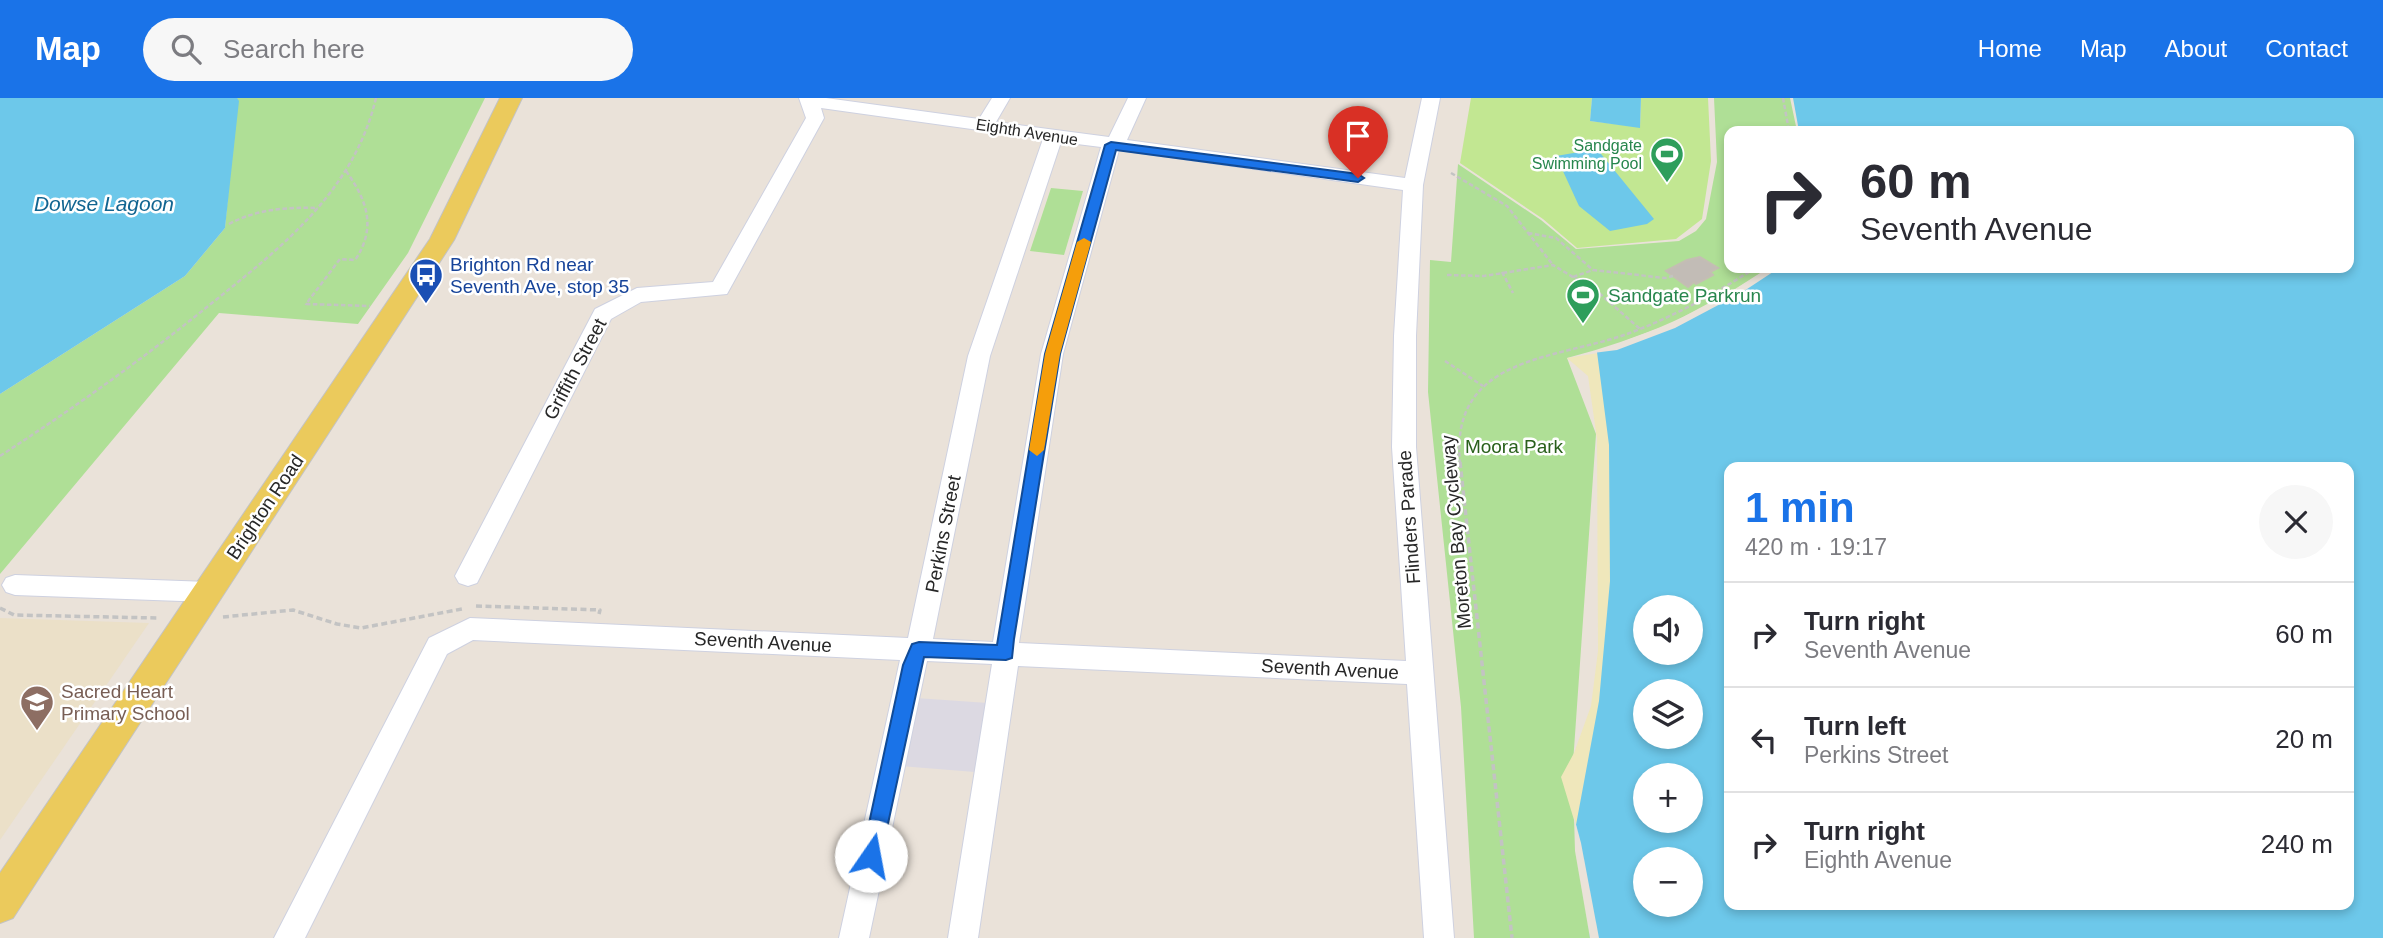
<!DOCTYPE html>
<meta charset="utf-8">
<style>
:root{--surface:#fff;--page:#f7f7f7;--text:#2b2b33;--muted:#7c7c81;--line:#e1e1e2;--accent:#1a73e8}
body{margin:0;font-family:Helvetica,sans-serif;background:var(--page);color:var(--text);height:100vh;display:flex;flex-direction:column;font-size:26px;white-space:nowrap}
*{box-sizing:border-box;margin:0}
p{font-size:23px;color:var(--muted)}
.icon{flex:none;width:38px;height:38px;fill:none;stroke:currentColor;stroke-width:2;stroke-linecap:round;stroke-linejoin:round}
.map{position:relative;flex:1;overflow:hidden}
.drawer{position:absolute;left:1724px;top:364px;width:630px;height:448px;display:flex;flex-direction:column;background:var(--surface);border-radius:14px;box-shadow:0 4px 10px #0003}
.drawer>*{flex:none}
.hud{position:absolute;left:1724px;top:28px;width:630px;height:147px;border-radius:14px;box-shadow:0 4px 10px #0003;background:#fff;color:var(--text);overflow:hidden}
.tools{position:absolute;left:1633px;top:497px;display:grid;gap:14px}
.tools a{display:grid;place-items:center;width:70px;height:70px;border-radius:50%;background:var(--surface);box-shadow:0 4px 10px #0003;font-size:35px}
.pin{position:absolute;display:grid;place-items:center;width:60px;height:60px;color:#fff;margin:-72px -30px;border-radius:50% 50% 50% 0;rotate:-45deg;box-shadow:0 0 7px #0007}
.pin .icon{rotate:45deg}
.me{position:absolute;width:77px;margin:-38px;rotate:12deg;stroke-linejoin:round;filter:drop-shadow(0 0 5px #0008)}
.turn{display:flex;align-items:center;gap:24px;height:147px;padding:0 21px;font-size:32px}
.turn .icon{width:91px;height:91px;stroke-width:2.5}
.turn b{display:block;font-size:49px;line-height:60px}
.round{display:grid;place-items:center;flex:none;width:74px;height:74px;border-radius:37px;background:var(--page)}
.summary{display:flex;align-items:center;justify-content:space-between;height:119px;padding:0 21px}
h1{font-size:42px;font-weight:700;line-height:52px;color:var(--accent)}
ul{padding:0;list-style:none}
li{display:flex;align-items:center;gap:21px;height:105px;padding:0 21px;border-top:2px solid var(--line)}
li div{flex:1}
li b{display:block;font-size:26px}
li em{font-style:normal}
header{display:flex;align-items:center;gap:42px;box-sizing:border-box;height:98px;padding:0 35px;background:var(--accent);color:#fff}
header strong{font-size:33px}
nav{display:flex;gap:38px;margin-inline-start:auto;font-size:24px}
.search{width:490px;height:63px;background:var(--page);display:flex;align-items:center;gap:18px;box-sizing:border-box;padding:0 24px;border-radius:38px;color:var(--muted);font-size:26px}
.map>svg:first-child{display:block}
.industrial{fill:#dcd9e2}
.education{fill:#ebe0c8}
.green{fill:#afdf96}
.sand{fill:#efe7bb}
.pitch{fill:#c2e792}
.water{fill:#6dc8ea;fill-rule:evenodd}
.pier{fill:#eae2d9}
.building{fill:#c2bcb6;stroke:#c4beb3;stroke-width:2}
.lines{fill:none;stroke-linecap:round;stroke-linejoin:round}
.minor-casing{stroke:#ced1e0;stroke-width:2}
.major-casing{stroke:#c3c3c3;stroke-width:2}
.path-far1{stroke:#c3c3c3;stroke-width:2.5;stroke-dasharray:4.5 2.5;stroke-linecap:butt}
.path{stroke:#c3c3c3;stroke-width:3.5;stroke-dasharray:6 3.5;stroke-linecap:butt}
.minor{fill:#fff;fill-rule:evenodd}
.major{fill:#ebca5c;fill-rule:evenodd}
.route{fill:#1a73e8;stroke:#114b97;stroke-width:2}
.slow{fill:#f59e0b}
.labels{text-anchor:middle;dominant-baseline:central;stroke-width:5;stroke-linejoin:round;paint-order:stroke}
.far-street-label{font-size:16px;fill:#272727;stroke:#fff}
.far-leisure-label{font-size:16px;fill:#27864d;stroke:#fff;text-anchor:end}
.transit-label{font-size:19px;fill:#164399;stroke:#fff;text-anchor:start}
.leisure-label{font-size:19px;fill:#27864d;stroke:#fff;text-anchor:start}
.street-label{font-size:19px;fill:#272727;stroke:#fff}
.park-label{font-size:19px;fill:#29601b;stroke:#fff}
.education-label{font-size:19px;fill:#785e54;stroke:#fff;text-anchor:start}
.water-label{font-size:21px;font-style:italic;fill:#116591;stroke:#fff}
</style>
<header>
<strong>Map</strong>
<div class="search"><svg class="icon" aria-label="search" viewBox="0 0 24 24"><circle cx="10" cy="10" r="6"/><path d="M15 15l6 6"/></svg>Search here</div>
<nav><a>Home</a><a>Map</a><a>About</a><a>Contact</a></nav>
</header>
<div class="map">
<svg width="2383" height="840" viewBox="0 0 2383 840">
<rect width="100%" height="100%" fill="#eae2d9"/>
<!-- industrial -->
<path class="industrial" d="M916,600l72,5 -13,69 -75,-6z"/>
<!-- education -->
<path class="education" d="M0,520l149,5 -149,217z"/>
<!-- green -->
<g class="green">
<path d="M237,0h248l-77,155 -50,71 -139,-11 -219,261v-180l185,-118 40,-48z"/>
<path d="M1714,0h76l7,33h-68v137h39c-61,43 -128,71 -201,90l29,76 -25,358 28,146h-125l-13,-231 -33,-315 2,-132 21,2 7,-98 83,56 35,29 103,-8 17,-10 10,-12 11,-57z"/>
<path d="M1051,90l32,3 -19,64 -34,-4z"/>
</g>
<!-- sand -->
<path class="sand" d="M1617,252l28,257v84l-64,152 -20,-66 13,-24 17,-47 7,-55 -1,-212 -9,-63 -21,-18z"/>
<!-- pitch -->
<path class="pitch" d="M1471,0h121l-2,23 50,6 1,-29h67l3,63 -9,58 -26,20 -99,9 -34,-29 -83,-56z"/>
<!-- water -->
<g class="water">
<path d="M0,0h237l2,3 -14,127 -40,48 -185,118z"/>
<path d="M1592,0h49l-1,30 -50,-7z"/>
<path d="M1793,0h590v840h-793l-14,-113 23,-124 11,-120 -1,-136 -12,-93c63,-17 120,-49 175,-84h576v-137h-549zM1729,369h619v438h-619zM1645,509h45v46h-45zM1645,593h45v46h-45zM1645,677h45v46h-45zM1645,761h45v46h-45z"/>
<path d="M1597,51l57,70 -7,5 -37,7 -31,-25 -23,-50z"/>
</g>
<!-- pier -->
<g class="pier">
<path d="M1768,170h11l-38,25 -66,35 -58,22 -24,3 77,-29 65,-35z"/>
<path d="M1574,719l7,26 18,95h-9l-15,-87z"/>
</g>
<!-- building -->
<path class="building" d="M1700,159l18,11 -8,4 3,3 -17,9 -2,-2 -6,5 -22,-16 21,-11z"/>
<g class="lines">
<!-- minor casing -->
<g class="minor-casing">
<g id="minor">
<path d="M799,0h27l153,21 13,-21h18l-14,24 113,15 19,-39h18l-19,42 278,38 17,-80h18l-17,87 -7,151v111l38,491h-30l-17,-254 -389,-18 -40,272h-30l44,-274 -65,-3 -58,277h-30l61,-278 -427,-20 -26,14 -142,284h-31l155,-300 41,-20 438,20 60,-282 75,-217 -222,-31 3,10 -97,176 -86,8 -30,17 -134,264 -9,3 -9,-3 -4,-7 140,-267 42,-21 76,-6 93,-164zM1061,44l40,5 -60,207 -48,288 -60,-3 57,-283zM1119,52l284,40 -9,146 -2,111 14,214 -387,-18 44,-289z"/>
<path d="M15,477l194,7 9,3 4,7 -4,7 -9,3 -194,-7 -9,-3 -4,-7 4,-7z"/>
</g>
</g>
<!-- major casing -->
<g class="major-casing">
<path id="major" d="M500,0h22l-68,142 -441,678 -13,5v-50l430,-634z"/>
</g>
<!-- path-far1 -->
<g class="path-far1">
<path d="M1783,0l6,33"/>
<path d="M346,73c21,29 31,57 9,89l-15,-1 -34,45 64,2"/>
<path d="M1451,75l56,33 46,59"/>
<path d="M229,126c28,-15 58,-17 89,-16"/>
<path d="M1528,135l28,5 37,32 72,8 8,-2"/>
<path d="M1502,174l11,21"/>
<path d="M1447,177l37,1 69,-11 46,28 41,36"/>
<path d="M1573,179l20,-7"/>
<path d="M1445,263l38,25"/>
<path d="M0,358c71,-46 140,-95 207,-149 72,-58 146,-113 169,-209"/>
<path d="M1460,366c-11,-108 94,-104 167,-130 46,-17 88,-40 128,-66"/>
</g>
<!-- path -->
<g class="path">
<path d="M1460,364l52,476"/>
<path d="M476,508l124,4 -1,4"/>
<path d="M0,510l14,7 143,3"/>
<path d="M223,519l70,-7 44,14 24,4 101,-19"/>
</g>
<!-- minor -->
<use href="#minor" class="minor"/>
<!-- major -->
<use href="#major" class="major"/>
</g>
<!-- route -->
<path class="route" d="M1111,44l247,32 6,4 -6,4 -242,-32 -56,204 -46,285 -2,19 -6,2 -82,-3 -43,199 -3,7 -7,2 -6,-2 -3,-7 41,-191 9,-21 7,-2 78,3 48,-291 60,-209z"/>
<!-- slow -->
<path class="slow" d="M1084,140l7,4 -31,112 -16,96 -7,6 -8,-6 16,-96 32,-112z"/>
<!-- icons -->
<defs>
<g id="stadium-pin" transform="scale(1.75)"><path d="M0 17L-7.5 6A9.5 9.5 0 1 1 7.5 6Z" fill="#2e9e5b" stroke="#fff"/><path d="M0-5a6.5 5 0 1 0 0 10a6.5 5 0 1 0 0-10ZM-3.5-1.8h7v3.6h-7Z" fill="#fff"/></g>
<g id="bus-pin" transform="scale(1.75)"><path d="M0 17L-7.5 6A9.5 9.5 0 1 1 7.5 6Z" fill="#1a4fb4" stroke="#fff"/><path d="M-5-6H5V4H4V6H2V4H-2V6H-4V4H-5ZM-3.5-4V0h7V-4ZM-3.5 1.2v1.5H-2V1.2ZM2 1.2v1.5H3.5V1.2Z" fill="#fff"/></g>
<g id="school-pin" transform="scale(1.75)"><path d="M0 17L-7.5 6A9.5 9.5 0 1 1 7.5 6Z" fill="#8d6e63" stroke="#fff"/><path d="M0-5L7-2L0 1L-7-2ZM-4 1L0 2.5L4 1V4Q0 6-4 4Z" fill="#fff"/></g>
</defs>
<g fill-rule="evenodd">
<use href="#stadium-pin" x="1667" y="56"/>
<use href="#bus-pin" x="426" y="177"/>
<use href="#stadium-pin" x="1583" y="197"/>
<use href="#school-pin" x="37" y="604"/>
</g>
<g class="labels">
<!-- far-street labels -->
<g class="far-street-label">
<text transform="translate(1027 34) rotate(9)">Eighth Avenue</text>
</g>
<!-- far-leisure labels -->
<g class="far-leisure-label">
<text x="1642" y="47">Sandgate<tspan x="1642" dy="18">Swimming Pool</tspan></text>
</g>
<!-- transit labels -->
<g class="transit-label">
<text x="450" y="166">Brighton Rd near<tspan x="450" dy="22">Seventh Ave, stop 35</tspan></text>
</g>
<!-- leisure labels -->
<g class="leisure-label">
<text x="1608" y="197">Sandgate Parkrun</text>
</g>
<!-- street labels -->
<g class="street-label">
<text transform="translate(575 271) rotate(-62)">Griffith Street</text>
<text transform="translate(265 409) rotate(-56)">Brighton Road</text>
<text transform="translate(1409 419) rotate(-94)">Flinders Parade</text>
<text transform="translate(1456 434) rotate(-95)">Moreton Bay Cycleway</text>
<text transform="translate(943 436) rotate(-79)">Perkins Street</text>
<text transform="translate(763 544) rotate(3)">Seventh Avenue</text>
<text transform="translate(1330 571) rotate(3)">Seventh Avenue</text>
</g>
<!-- park labels -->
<g class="park-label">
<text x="1514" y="348">Moora Park</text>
</g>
<!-- education labels -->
<g class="education-label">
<text x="61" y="593">Sacred Heart<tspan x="61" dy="22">Primary School</tspan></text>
</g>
<!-- water labels -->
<g class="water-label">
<text x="104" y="105">Dowse Lagoon</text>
</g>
</g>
</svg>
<div class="tools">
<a><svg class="icon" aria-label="sound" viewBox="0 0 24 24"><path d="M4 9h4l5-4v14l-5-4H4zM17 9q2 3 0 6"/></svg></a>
<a><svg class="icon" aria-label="layers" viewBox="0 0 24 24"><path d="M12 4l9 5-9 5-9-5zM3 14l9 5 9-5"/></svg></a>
<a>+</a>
<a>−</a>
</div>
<div class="pin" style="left:1358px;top:80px;background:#d93025"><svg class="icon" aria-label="arrive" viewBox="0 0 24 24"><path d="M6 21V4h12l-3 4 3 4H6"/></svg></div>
<svg class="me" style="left:871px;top:758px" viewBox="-20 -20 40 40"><circle r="19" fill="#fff"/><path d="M0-13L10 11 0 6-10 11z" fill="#1a73e8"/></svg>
<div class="hud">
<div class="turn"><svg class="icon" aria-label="right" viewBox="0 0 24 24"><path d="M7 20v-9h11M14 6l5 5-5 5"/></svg><div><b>60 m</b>Seventh Avenue</div></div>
</div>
<section class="drawer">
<div class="summary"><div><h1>1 min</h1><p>420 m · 19:17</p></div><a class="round"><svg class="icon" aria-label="close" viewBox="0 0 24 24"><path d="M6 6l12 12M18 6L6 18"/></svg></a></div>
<ul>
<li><svg class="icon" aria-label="right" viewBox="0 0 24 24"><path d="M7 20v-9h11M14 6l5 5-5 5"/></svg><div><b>Turn right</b><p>Seventh Avenue</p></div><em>60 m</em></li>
<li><svg class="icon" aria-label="left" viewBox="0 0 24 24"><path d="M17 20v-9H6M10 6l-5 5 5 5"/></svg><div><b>Turn left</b><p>Perkins Street</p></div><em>20 m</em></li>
<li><svg class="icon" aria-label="right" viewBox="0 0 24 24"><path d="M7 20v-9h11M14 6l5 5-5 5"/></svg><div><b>Turn right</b><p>Eighth Avenue</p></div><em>240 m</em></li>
</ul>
</section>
</div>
